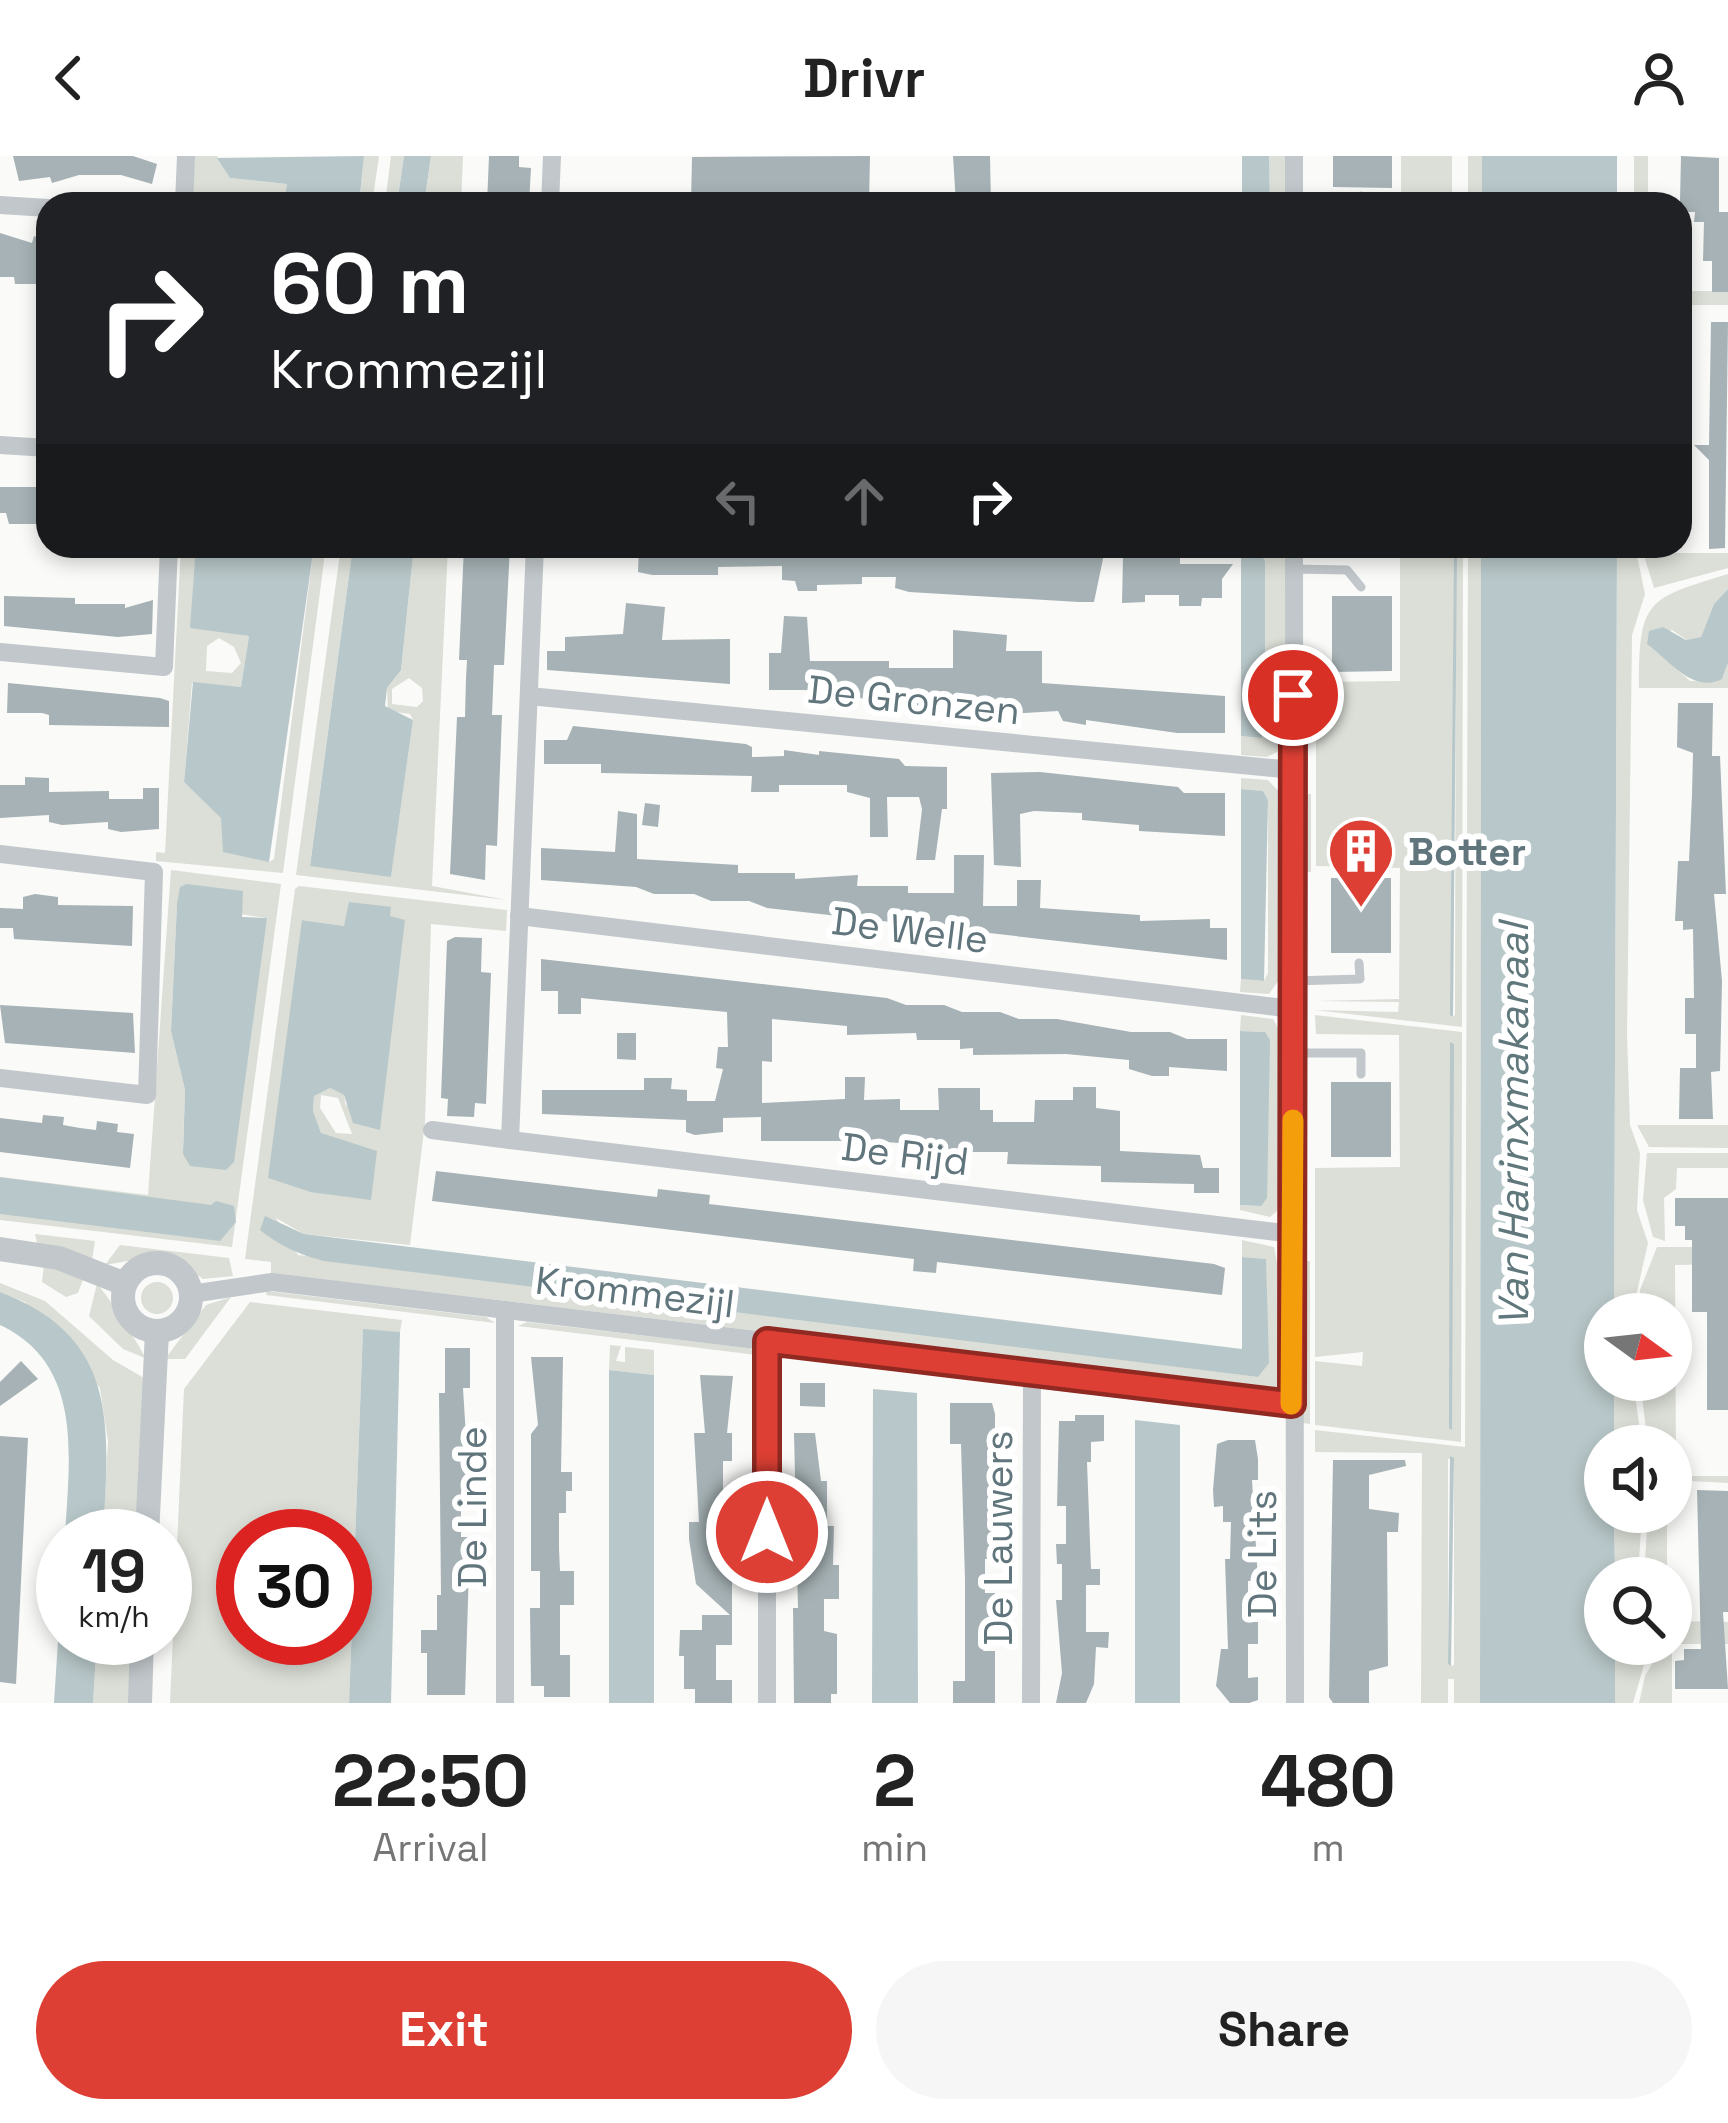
<!DOCTYPE html>
<style>
:root{--surface:#fff;--page:#f6f6f6;--text:#222;--muted:#767676;--accent:#dd3f34}
body{margin:0;font-family:"Space Grotesk",sans-serif;background:var(--page);color:var(--text);height:100vh;display:flex;flex-direction:column;font-size:45px;white-space:nowrap}
*{box-sizing:border-box;margin:0}
p{font-size:39px;color:var(--muted)}
.icon{flex:none;width:66px;height:66px;fill:none;stroke:currentColor;stroke-width:2;stroke-linecap:round;stroke-linejoin:round}
.map{position:relative;height:1547px;overflow:hidden}
.side{display:flex;flex-direction:column;background:var(--surface);flex:1}
.side>*{flex:none}
.top-card{position:absolute;left:36px;top:36px;width:1656px;height:366px;border-radius:36px;box-shadow:0 6px 18px #0003;background:#202124;color:#fff;overflow:hidden}
.needle{width:78px;rotate:105deg}
.buttons{position:absolute;left:1584px;top:1137px;display:grid;gap:24px}
.buttons a{display:grid;place-items:center;width:108px;height:108px;border-radius:50%;background:var(--surface);box-shadow:0 6px 18px #0003;font-size:60px}
.speed{position:absolute;left:36px;top:1353px;display:flex;gap:24px;font-size:60px;font-weight:700;text-align:center}
.speed>*{display:grid;place-content:center;width:156px;height:156px;border-radius:50%;background:var(--surface);box-shadow:0 6px 18px #0003;line-height:1}
.speed small{font-size:30px;font-weight:400}
.speed .limit{border:18px solid #d22;background:#fff;color:#111}
.pin{position:absolute;display:grid;place-items:center;width:102px;height:102px;color:#fff;margin:-51px;border:6px solid #fff;border-radius:50%;box-shadow:0 3px 12px #0007}
.me{position:absolute;width:132px;margin:-66px;rotate:0deg;stroke-linejoin:round;filter:drop-shadow(0 0 9px #0008)}
.turn{display:flex;align-items:center;gap:42px;height:252px;padding:0 36px;font-size:54px}
.turn .icon{width:156px;height:156px;stroke-width:2.5}
.turn b{display:block;font-size:84px;line-height:102px}
.lanes{display:flex;align-items:center;height:114px;padding:0 36px;background:#0003;justify-content:center;gap:60px;direction:ltr}
.lanes .off{opacity:.35}
.eta{display:flex;justify-content:space-evenly;align-items:center;height:204px;text-align:center}
.eta b{font-size:72px;font-weight:800;line-height:84px}
.cta{display:flex;gap:24px;margin-top:auto;padding:24px 36px}
.cta a{flex:1;height:138px;border-radius:72px;background:var(--accent);color:#fff;font-size:48px;font-weight:800;line-height:138px;text-align:center}
.cta a+a{background:var(--page);color:var(--text)}
header{display:flex;justify-content:space-between;align-items:center;height:156px;padding:0 36px;background:var(--surface);font-size:54px;font-weight:800}
.map>svg:first-child{display:block}
.green{fill:#dbdfd7;fill-rule:evenodd}
.water{fill:#b8c7c9}
.building{fill:#a6b2b5}
.lines{fill:none;stroke-linecap:round;stroke-linejoin:round}
.service{stroke:#c1c7ca;stroke-width:9}
.minor{stroke:#c1c7ca;stroke-width:18}
.tertiary{stroke:#c1c7ca;stroke-width:24}
.route-casing{stroke:#902922;stroke-width:30}
.route{stroke:#dd3f34;stroke-width:21}
.slow{stroke:#f59e0b;stroke-width:21}
.labels{text-anchor:middle;dominant-baseline:central;stroke-width:12;stroke-linejoin:round;paint-order:stroke}
.street-label{font-size:39px;fill:#61757c;stroke:#fff}
.poi-label{font-size:39px;font-weight:bold;fill:#61757c;stroke:#fff;text-anchor:start}
.water-label{font-size:42px;font-style:italic;fill:#60787c;stroke:#fff}
</style>
<header><svg class="icon" aria-label="back" viewBox="0 0 24 24"><path d="M15 5l-7 7 7 7"/></svg>Drivr<svg class="icon" aria-label="person" viewBox="0 0 24 24"><circle cx="12" cy="8" r="4"/><path d="M4 21q1-7 8-7t8 7"/></svg></header>
<div class="map">
<svg width="1728" height="1547" viewBox="0 0 1728 1547">
<rect width="100%" height="100%" fill="#fafaf8"/>
<!-- green -->
<g class="green">
<path d="M193,0h24l13,22 57,6 -3,20h-93z"/>
<path d="M364,0h15l-7,48h-13z"/>
<path d="M391,0h13l-7,48h-12z"/>
<path d="M431,0h32l-2,48h-37z"/>
<path d="M1269,0h16v48h-15z"/>
<rect x="1401" y="0" width="51" height="48"/>
<rect x="1468" y="0" width="14" height="48"/>
<rect x="1634" y="0" width="14" height="48"/>
<rect x="1680" y="135" width="48" height="14"/>
<path d="M181,390h15l-5,81 58,9 -8,51 -49,-4 -8,99 85,80 5,-3 40,-313h12l-43,327 -127,-12v-9l9,1zM219,482l15,9 7,16 -9,10 -26,-2 1,-25z"/>
<path d="M341,390h12l-43,319 81,11 22,-156 -3,-6 -22,-3 -1,-23 14,-18 13,-124h34l-16,340 75,14 -211,-25zM409,522l13,10 1,13 -6,6 -25,-3v-15z"/>
<path d="M1241,390h40l5,17 -2,171 -7,18 -10,5 -26,-2v-19l19,2 5,-6v-171l-7,-10 -10,-1 -7,7z"/>
<path d="M1316,390h147l-1,481 -147,-17 83,2 1,-10 -84,-1 84,-2 1,-131 -84,-2v-184l84,-1v-131zM1456,394l-1,465 -2,2z"/>
<path d="M1468,390h13l-1,1157h-26v-24h-6v24h-27l1,-250 -107,-1v-22l150,17zM1454,1302v206l-1,2 -5,-2v-205z"/>
<path d="M1617,390h18l10,48 -13,41 -5,401 3,89 10,28 -3,57 11,33 -16,71h-18z"/>
<path d="M1641,390h15l1,7h71v15l-74,20z"/>
<path d="M1728,418v15l-14,15 -13,33 -14,3 -15,-10 -25,13 43,38 32,-2 6,-16v25h-89c0,-88 7,-89 89,-114z"/>
<path d="M1241,622l27,2 16,17v176l-15,21 -29,-2 1,-13 23,2 4,-8v-173l-5,-9 -22,-2z"/>
<rect x="1302" y="638" width="9" height="78"/>
<path d="M171,714l110,14 -49,363 -232,-27v-18l148,-4 -148,-21 148,18zM177,748l89,14 -83,229 2,-57 -14,-59z"/>
<path d="M299,730l208,24 -1,21 -75,-7 -6,198 -15,123 -106,-11 -28,-16 22,37 960,122 7,-118 -23,-2v-17l32,7 3,15 6,1 -1,119 -10,9h-12l-989,-118v-11l-26,-3 50,-370zM391,752l-2,8 16,5 -59,186 -2,-12 -14,-7 -16,7 -1,16 8,22 20,10 -31,49 -41,-14 34,-258 41,6zM321,939l17,3 14,36 -16,-1 -16,-25z"/>
<path d="M1241,859l32,4 11,20 -1,157h-5l-1,15 -7,6 -30,-7v-5l21,1 4,-174 -25,-1z"/>
<path d="M1315,859l147,17 -1,410 -146,-17v-64l47,5 1,-14 -48,5v-189l85,-1 -1,-132 -83,-1z"/>
<path d="M1637,969h91v23l-79,-1z"/>
<path d="M1647,997h81v15h-51l-1,21 -12,9 1,43 -12,-4 -10,-37z"/>
<path d="M35,1078l60,7 -3,19 -55,-17z"/>
<path d="M120,1089l109,13 4,18 -30,3 -36,-25 -62,11z"/>
<path d="M1728,1091v17l-53,1 1,211h52v7l-57,-3v-34h-23l-8,-66h31v-66h-32l1,-24 17,-43z"/>
<path d="M1301,1105h9v163l-8,-1z"/>
<path d="M44,1109l40,12 -6,16 -12,4 -24,-15z"/>
<circle cx="157" cy="1142" r="16"/>
<path d="M0,1127l45,18 68,59 31,18 -7,158h-34l5,-95 -8,-53 -75,-86 -25,-10z"/>
<path d="M97,1128c8,7 45,65 48,74l-22,-9 -34,-33z"/>
<path d="M267,1135l219,26 9,6 -229,-28z"/>
<path d="M231,1141l-46,62h-20l41,-54z"/>
<path d="M250,1146l152,18 -2,12 -37,-2 -14,373h-179l14,-314zM243,1380h102v102h-102z"/>
<path d="M527,1166l223,26 7,7 -239,-29z"/>
<path d="M610,1189l11,1 -5,15 9,1v-15l29,3v25l-45,-5z"/>
<path d="M785,1197l227,27 8,6 -243,-29z"/>
<path d="M1614,1224h19l9,66h-28z"/>
<path d="M1053,1229l223,26 2,6 -235,-28z"/>
<path d="M1614,1356h28l-4,66h-23z"/>
<path d="M1648,1356h19v66h-23z"/>
<path d="M1671,1465l57,1v22h-60z"/>
<path d="M97,1482h36l-3,65h-37z"/>
<path d="M1615,1488h35l-17,59h-18z"/>
<path d="M1660,1494h12v53h-33l6,-27z"/>
</g>
<!-- water -->
<g class="water">
<path d="M364,0l-5,48h-75l3,-20 -57,-6 -13,-20z"/>
<path d="M404,0h27l-7,48h-27z"/>
<path d="M1242,0h27l1,48h-28z"/>
<rect x="1482" y="0" width="135" height="48"/>
<path d="M196,390h118l-45,316 -46,-10 -2,-34 -37,-36 9,-100 48,5 8,-51 -59,-8z"/>
<path d="M353,390h61l-13,124 -14,18 -2,18 28,14 -22,157 -81,-11z"/>
<path d="M1481,390h136l-3,768h-9v66h9v66h-9v66h9l1,66h-10v66h10v59h-135z"/>
<path d="M1248,394l11,1 6,10v171l-4,6 -20,-2v-179z"/>
<path d="M1454,394l3,3 -4,464 -3,-2z"/>
<path d="M1728,433v74l-6,16c-29,15 -53,-19 -75,-35l2,-13 14,-4 23,13 15,-3 13,-33z"/>
<path d="M1241,633l22,2 5,9 -4,181 -23,-2z"/>
<path d="M187,728l56,7 -1,26 25,1 -33,244 -8,8 -36,-4 -7,-12 2,-64 -14,-59 6,-127 3,-17z"/>
<path d="M349,746l42,5 -1,9 15,4 -25,210 -27,-7 -9,-28 -14,-7 -16,8 -1,15 8,22 56,18 -6,49 -61,-8 -42,-14 34,-258 42,6z"/>
<path d="M1240,875l25,1 5,8 -3,158 -6,8 -21,-1z"/>
<path d="M1450,886l4,2 -2,386 -3,-2z"/>
<path d="M0,1021l211,28 5,-4 18,5 2,16 -16,19 -220,-27z"/>
<path d="M265,1060l39,18 938,115v-92l24,2 3,104 -11,14 -934,-116c-24,-6 -44,-15 -64,-31z"/>
<path d="M0,1136c121,46 109,136 103,244h-38c4,-77 20,-171 -65,-211z"/>
<path d="M363,1173l37,3 -9,371h-42z"/>
<path d="M609,1214l45,5v328h-45z"/>
<path d="M873,1233l44,4 1,310h-46z"/>
<path d="M1135,1264l45,5v278h-45z"/>
<path d="M1450,1300l4,2 -3,208 -3,-2z"/>
<path d="M63,1407v75h34l-4,65h-39z"/>
</g>
<!-- building -->
<g class="building">
<path d="M13,0h120l24,8 -5,20 -31,-9h-42l-27,8 -2,-6 -31,4z"/>
<path d="M489,0h30v11l12,1 -2,36h-42z"/>
<path d="M870,0l-1,48h-178l1,-47z"/>
<path d="M953,0h37l1,48h-35z"/>
<path d="M1333,0h59v32l-59,-1z"/>
<path d="M1681,0l38,2v54h9v80h-16v-31h-9l1,-39h-10l1,-10h-10l-5,-11z"/>
<path d="M0,77l32,10 2,-7 14,5v43h-33l-1,-7h-14z"/>
<path d="M1711,166h17l-3,226 -16,1v-89l-15,-15h15z"/>
<path d="M0,331h48v37h-39l-3,-11h-6z"/>
<path d="M464,390h46l-6,119h-10l-2,50h10l-5,131 -11,-1 -1,35 -35,-6 7,-157h8l1,-39 1,-18h-8z"/>
<path d="M639,390l370,1 95,7 -10,48h-15l-170,-10 -14,-4 1,-11h-34v7l-45,1v6h-19l-3,-10 -13,-1v-14l-64,1v8h-66l-14,-3z"/>
<path d="M1123,401h57v7h53l-11,15v19h-20l-1,8h-22v-11h-34v7l-23,1z"/>
<path d="M4,440l71,2v6h50v4l28,-8 -1,34 -34,3 -114,-11z"/>
<path d="M1332,440h60v75l-60,1z"/>
<path d="M626,447l39,4 -3,33 68,-1v45l-183,-14v-19h18v-14l58,-3z"/>
<path d="M784,460l23,1 3,44h79v7h64v-38l54,5 -1,16h36v32l183,13v37h-48l-91,-13v5l-23,-4 -5,-10 -67,4 -60,-6 -26,-6v-10l-32,1v6l-35,-5v5l-22,-3 -6,-7h-41v-37h12z"/>
<path d="M8,527l152,15 9,3v26l-120,-2v-10l-7,-2h-35z"/>
<path d="M1678,547h35l-1,53h8l6,138h-12l8,87 -2,90 -9,1 2,47h-34l1,-51h16v-34h-11v-36h9l-1,-69 -10,1v-9h-8l3,-60h11l3,-66 1,-42 -16,-6z"/>
<path d="M573,570l173,18 6,3v10l32,-1v-6l35,5v-4l80,8 6,7 42,1v42h-5l-7,51h-19l6,-51 -3,-12h-32l1,40h-18v-39l-23,-6v-7h-68v7h-28l1,-16 -151,-3v-9h-57v-24h23z"/>
<path d="M1040,616l138,15 6,6h41v43l-86,-5v-6l-57,-5v-7l-48,-2 -14,3 1,53 -27,-2 -3,-92z"/>
<path d="M25,621l24,1v14l60,-1v8h34v-11h16v41l-38,3 -13,-3v-7l-46,3 -13,-3v-7l-49,3v-33h25z"/>
<path d="M645,647l15,2 -2,22 -16,-2z"/>
<path d="M618,655l19,3v45l101,6v8h57v6l63,-4 -1,11h51v7h46v-38h30l-1,51h34v-26h24l-1,28 100,7v6l70,-2v9h17v32l-460,-52 -18,-7h-38l-17,-7h-40l-18,-7 -95,-7v-32l74,4z"/>
<rect x="1331" y="722" width="60" height="75"/>
<path d="M35,738l23,3v8l75,1 -1,40 -118,-7 -1,-11h-13v-20l23,1v-12z"/>
<path d="M455,781l27,1 -1,34 10,1 -5,131 -11,-1 -1,14 -27,-1 1,-17 -7,-1 6,-157z"/>
<path d="M541,803l346,39 19,7h38l18,7h38l19,7h38l74,13h39l17,7h40v32l-58,-4v9h-17l-23,-7v-9l-63,-6 -93,1v-7l-13,1v-9h-43l-1,-7 -69,2v-9l-75,-7v43l-10,-1v42l83,-4v-22h20l-1,23 36,-1v11h39l-1,-22h42v22h13v12h41l1,-22h38v-13h23v21l24,3v40l80,4 3,13h16v25h-25v-9l-93,-2v-16l-94,-2 1,-12h-97v-8l-37,-3h-113v-24l-38,1v14l-28,3 -9,-3v-12l-144,-6v-24h102v-12h28l-1,11 16,1v11h28l8,-32 -7,-1 2,-21h10l-1,-35 -146,-14v16h-23v-23h-17z"/>
<path d="M0,849l133,8 2,40 -130,-10z"/>
<path d="M617,877h19v27l-19,-1z"/>
<rect x="1331" y="926" width="60" height="75"/>
<path d="M43,959l21,2 -1,8 17,3 16,2 1,-9 21,3 -1,8 17,2 -4,34 -130,-16v-34l42,5z"/>
<path d="M436,1015l221,26 1,-8 52,6 -1,9 505,60 11,4 -3,27 -285,-33 -1,11 -23,-2 1,-12 -482,-58z"/>
<path d="M1675,1042h53v212h-21v-98h-15v-72h-7v-14h-10z"/>
<path d="M445,1192h25v40h-7l7,114h-9v35h9l-5,158h-38v-42h-6v-23h16v-35h4l-2,-202h6z"/>
<path d="M531,1201h32l-2,115h11v19h-6v22h-7v36l1,22h14v34h-14v50h10v42h-26v-11h-13l-1,-78h10v-37h-9v-137l7,-9z"/>
<path d="M21,1205l17,18 -38,27v-24z"/>
<path d="M700,1219l33,1 -6,57h5v28h-9v40h9l-5,65h5v79h-16v35h16v23h-37v-14h-11v-33h-5l1,-26h22v-15h28l-34,-31 -7,-45v-17h10l-5,-89h11z"/>
<path d="M800,1227h25v24l-25,-1z"/>
<path d="M950,1247h42l3,11v145h-10v34h10v21l-12,37h12v52h-42v-22h12v-102l-4,-135h-11z"/>
<path d="M1075,1259h29v26l-13,1v20h-4l4,107h9v16h-14v47h23l-1,16 -12,-1 -2,37 -8,19h-30l6,-30 -6,-73h6v-36h-5l-1,-20h10v-38h-9l2,-85h16z"/>
<path d="M794,1277h21l6,48h6v45h7l-1,39h6v34h-15v32l13,3v60h-6v9h-37l-1,-95h5z"/>
<path d="M0,1280l28,2 -12,246 -16,-2z"/>
<path d="M1228,1284h27l3,19v21h-6l6,101h-10v41h10v22h-10v34l10,-1v23l-9,3h-19l-14,-17 5,-37h7l-3,-90h5l1,-37h-8v-16l-9,1 -1,-17 4,-46z"/>
<path d="M1333,1304h72l1,6 -37,9v34l30,4 -1,19h-11l1,134 -19,5v32h-36l-4,-6z"/>
<path d="M1697,1334l31,1v121h-5l5,77h-53v-28l9,-1v-11h17z"/>
</g>
<g class="lines">
<!-- service -->
<g class="service">
<path d="M1358,48l3,-8"/>
<path d="M1293,413l54,1 14,17"/>
<path d="M1293,825l67,-2 -1,-16"/>
<path d="M1293,897h68v21"/>
</g>
<!-- minor -->
<g class="minor">
<path d="M184,48l2,-48"/>
<path d="M550,48l2,-48"/>
<path d="M1294,48v-48"/>
<path d="M0,49l48,3"/>
<path d="M0,289l48,3"/>
<path d="M535,390l-25,594 783,94"/>
<path d="M1294,390l1,1157"/>
<path d="M0,496l164,15 5,-121"/>
<path d="M529,540l764,74"/>
<path d="M0,698l154,18 -7,223 -147,-17"/>
<path d="M519,760l774,93"/>
<path d="M432,974l78,10"/>
<path d="M191,1138l81,-12 1020,122"/>
<path d="M767,1185v362"/>
<path d="M505,1547v-393"/>
<path d="M1031,1547l1,-330"/>
</g>
<!-- tertiary -->
<g class="tertiary">
<path d="M0,1093l59,9 66,26"/>
<circle cx="157" cy="1141" r="34"/>
<path d="M147,1380l10,-204"/>
<path d="M140,1547l2,-65"/>
</g>
</g>
<g class="lines">
<!-- route casing -->
<g class="route-casing">
<path id="route" d="M767,1376v-191l525,63 1,-709"/>
</g>
<!-- route -->
<use href="#route" class="route"/>
<!-- slow -->
<path class="slow" d="M1291,1248l2,-284"/>
</g>
<!-- icons -->
<defs>
<g id="building-pin" transform="scale(3.45)"><path d="M0 17L-7.5 6A9.5 9.5 0 1 1 7.5 6Z" fill="#dd3f34" stroke="#fff"/><path d="M-4-6H4V6H1V3H-1V6H-4ZM-2.5-4.3h1.7v1.8h-1.7ZM.8-4.3h1.7v1.8H.8ZM-2.5-1h1.7V.8h-1.7ZM.8-1h1.7V.8H.8Z" fill="#fff"/></g>
</defs>
<g fill-rule="evenodd">
<use href="#building-pin" x="1361" y="695"/>
</g>
<g class="labels">
<!-- street labels -->
<g class="street-label">
<text transform="translate(914 544) rotate(6)">De Gronzen</text>
<text transform="translate(910 774) rotate(7)">De Welle</text>
<text transform="translate(905 998) rotate(7)">De Rijd</text>
<text transform="translate(635 1136) rotate(7)">Krommezijl</text>
<text transform="translate(472 1351) rotate(-90)">De Linde</text>
<text transform="translate(998 1382) rotate(-90)">De Lauwers</text>
<text transform="translate(1262 1398) rotate(-90)">De Lits</text>
</g>
<!-- poi labels -->
<g class="poi-label">
<text x="1408" y="695">Botter</text>
</g>
<!-- water labels -->
<g class="water-label">
<text transform="translate(1513 969) rotate(-90)">Van Harinxmakanaal</text>
</g>
</g>
</svg>
<div class="buttons">
<a><svg class="needle" viewBox="-14 -14 28 28"><path d="M0-13l5 13h-10z" fill="#e53935"/><path d="M0 13l5-13h-10z" fill="#767676"/></svg></a>
<a><svg class="icon" aria-label="sound" viewBox="0 0 24 24"><path d="M4 9h4l5-4v14l-5-4H4zM17 9q2 3 0 6"/></svg></a>
<a><svg class="icon" aria-label="search" viewBox="0 0 24 24"><circle cx="10" cy="10" r="6"/><path d="M15 15l6 6"/></svg></a>
</div>
<div class="speed"><div>19<small>km/h</small></div><div class="limit">30</div></div>
<div class="pin" style="left:1293px;top:539px;background:#d93025"><svg class="icon" aria-label="arrive" viewBox="0 0 24 24"><path d="M6 21V4h12l-3 4 3 4H6"/></svg></div>
<svg class="me" style="left:767px;top:1376px" viewBox="-20 -20 40 40"><circle r="17" fill="#dd3f34" stroke="#fff" stroke-width="3"/><path d="M0-11L8 9 0 5-8 9z" fill="#fff"/></svg>
<div class="top-card">
<div class="turn"><svg class="icon" aria-label="right" viewBox="0 0 24 24"><path d="M7 20v-9h11M14 6l5 5-5 5"/></svg><div><b>60 m</b>Krommezijl</div></div>
<div class="lanes"><svg class="icon off" aria-label="left" viewBox="0 0 24 24"><path d="M17 20v-9H6M10 6l-5 5 5 5"/></svg><svg class="icon off" aria-label="ahead" viewBox="0 0 24 24"><path d="M12 20V5M6 11l6-6 6 6"/></svg><svg class="icon" aria-label="right" viewBox="0 0 24 24"><path d="M7 20v-9h11M14 6l5 5-5 5"/></svg></div>
</div>
</div>
<section class="side">
<div class="eta">
<div><b>22:50</b><p>Arrival</p></div>
<div><b>2</b><p>min</p></div>
<div><b>480</b><p>m</p></div>
</div>
<div class="cta"><a>Exit</a><a>Share</a></div>
</section>
